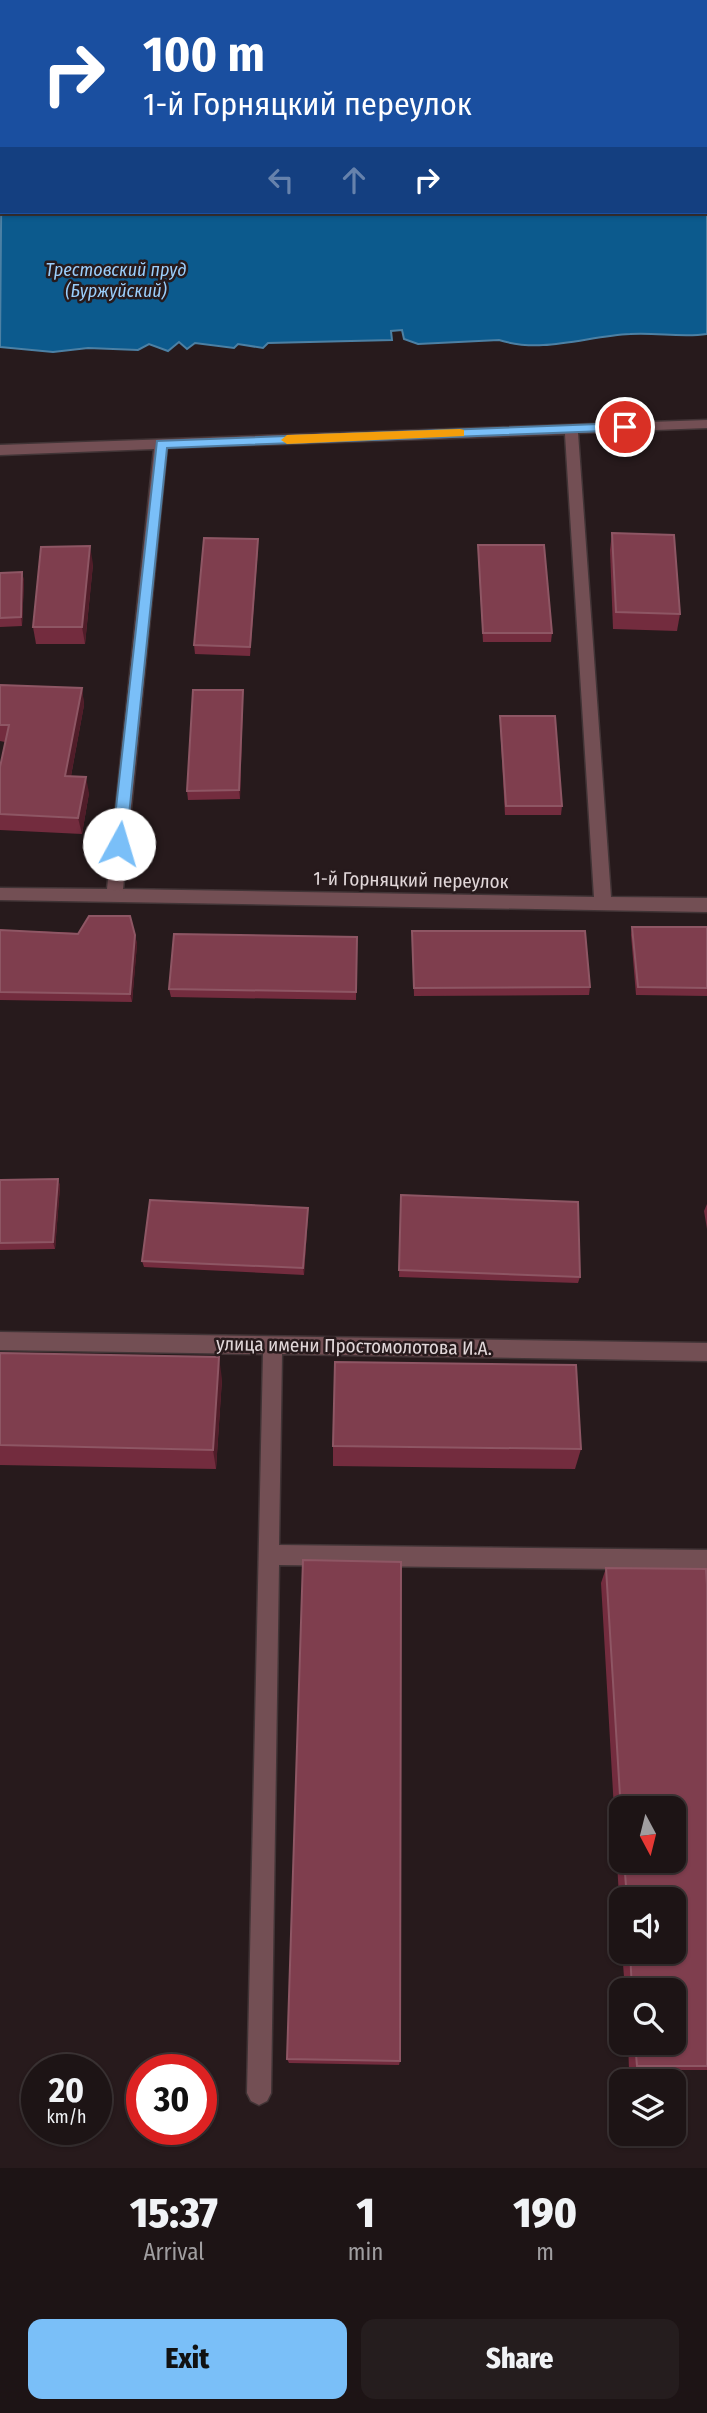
<!DOCTYPE html>
<meta charset="utf-8">
<style>
:root{--surface:#1d1415;--page:#251d1e;--text:#f1f3f6;--muted:#a09ea0;--line:#3b3334;--accent:#7abff8}
body{margin:0;font-family:"Fira Sans Condensed",sans-serif;background:var(--page);color:var(--text);height:100vh;display:flex;flex-direction:column;font-size:26px;white-space:nowrap}
*{box-sizing:border-box;margin:0}
p{font-size:23px;color:var(--muted)}
.icon{flex:none;width:38px;height:38px;fill:none;stroke:currentColor;stroke-width:2;stroke-linecap:round;stroke-linejoin:round}
.map{position:relative;height:2168px;overflow:hidden}
.panel{display:flex;flex-direction:column;background:var(--surface);flex:1}
.panel>*{flex:none}
.top-card{position:absolute;left:0px;top:0px;width:707px;height:214px;box-shadow:0 2px 5px #0004,0 0 0 2px var(--line);background:#1a4fa0;color:#fff;overflow:hidden}
.needle{width:46px;rotate:173deg}
.tools{position:absolute;left:609px;top:1796px;display:grid;gap:14px}
.tools a{display:grid;place-items:center;width:77px;height:77px;border-radius:14px;background:var(--surface);box-shadow:0 2px 5px #0004,0 0 0 2px var(--line);font-size:35px}
.speed{position:absolute;left:21px;top:2054px;display:flex;gap:14px;font-size:35px;font-weight:700;text-align:center}
.speed>*{display:grid;place-content:center;width:91px;height:91px;border-radius:50%;background:var(--surface);box-shadow:0 2px 5px #0004,0 0 0 2px var(--line);line-height:1}
.speed small{font-size:18px;font-weight:400}
.speed .limit{border:10px solid #d22;background:#fff;color:#111}
.pin{position:absolute;display:grid;place-items:center;width:60px;height:60px;color:#fff;margin:-30px;border:4px solid #fff;border-radius:50%;box-shadow:0 2px 7px #0007}
.me{position:absolute;width:77px;margin:-38px;rotate:6deg;stroke-linejoin:round;filter:drop-shadow(0 0 5px #0008)}
.turn{display:flex;align-items:center;gap:24px;height:147px;padding:0 28px;font-size:32px}
.turn .icon{width:91px;height:91px;stroke-width:2.5}
.turn b{display:block;font-size:49px;line-height:60px}
.lanes{display:flex;align-items:center;height:66px;padding:0 28px;background:#0003;justify-content:center;gap:35px;direction:ltr}
.lanes .off{opacity:.35}
.eta{display:flex;justify-content:space-evenly;align-items:center;height:119px;text-align:center}
.eta b{font-size:42px;font-weight:800;line-height:49px}
.cta{display:flex;gap:14px;margin-top:auto;padding:14px 28px}
.cta a{flex:1;height:80px;border-radius:14px;background:var(--accent);color:#111;font-size:28px;font-weight:800;line-height:80px;text-align:center}
.cta a+a{background:var(--page);color:var(--text)}
.map>svg:first-child{display:block}
.water{fill:#0c5a8d;stroke:#4c80a4;stroke-width:2}
.lines{fill:none;stroke-linecap:round;stroke-linejoin:round}
.street-casing{stroke:#413436;stroke-width:3}
.street{fill:#734f54;fill-rule:evenodd}
.wall{fill:#732c3e;fill-rule:evenodd}
.shaded-wall{fill:#501d29}
.building{fill:#7f3e4e;stroke:#8e5664;stroke-width:2}
.route{fill:#7abff8;stroke:#4f7ca1;stroke-width:2}
.slow{fill:#f59e0b}
.labels{text-anchor:middle;dominant-baseline:central;stroke-width:5;stroke-linejoin:round;paint-order:stroke}
.far-water-label{font-size:18px;font-style:italic;fill:#9bcefb;stroke:#271a1c}
.street-label{font-size:19px;fill:#e1d7d9;stroke:#271a1c}
</style>
<div class="map">
<svg width="707" height="2168" viewBox="0 0 707 2168">
<rect width="100%" height="100%" fill="#271a1c"/>
<!-- water -->
<path class="water" d="M536,0h171v334c-26,4 -51,-2 -77,0 -43,2 -87,20 -131,6l-81,4 -14,-5 -2,-9 -11,1 1,9 -124,3 -5,5 -25,-4 -4,4 -39,-5 -8,6 -8,-7 -11,9 -19,-7 -11,6 -50,-2 -35,4 -53,-5 2,-234v99h703v-210z"/>
<g class="lines">
<!-- street casing -->
<g class="street-casing">
<g id="street">
<path d="M707,420v8l-129,5 33,464 96,1v14l-707,-12v-12l107,1 47,-440 -154,6v-10zM565,434l29,463 -471,-8 44,-441z"/>
<path d="M0,1332l707,11v18l-425,-7 -3,191 428,5v20l-428,-5 -8,528 -4,8 -8,4 -8,-4 -4,-8 16,-739 -263,-4z"/>
</g>
</g>
<!-- street -->
<use href="#street" class="street"/>
</g>
<!-- wall -->
<g class="wall">
<path d="M612,533l68,81 -3,17 -64,-2 -3,-79z"/>
<path d="M258,539v9l-8,108 -55,-2 -1,-9z"/>
<path d="M478,545l74,88 -1,9h-68l-5,-88z"/>
<path d="M93,564l-8,80h-49l-3,-17z"/>
<path d="M22,572l2,9 -2,45 -22,1v-54z"/>
<path d="M0,685l82,3 2,17 -13,71 18,17 -7,41 -82,-4v-63l5,-25 -5,-1z"/>
<path d="M243,690v8l-3,101 -52,1 -1,-9z"/>
<path d="M500,716l62,90 -1,9h-56l-5,-90z"/>
<path d="M632,927h75v69l-71,-1 -5,-60z"/>
<path d="M0,930l135,5 2,9 -5,58 -132,-2z"/>
<path d="M412,931l178,56 -1,8 -175,1z"/>
<path d="M357,937l-1,63 -185,-3 -2,-8z"/>
<path d="M58,1179l2,7 -5,63 -55,1v-70z"/>
<path d="M401,1195l179,82 -2,6 -179,-6z"/>
<path d="M707,1204v25l-3,-18z"/>
<path d="M308,1215l-4,60 -160,-8 -2,-6z"/>
<path d="M0,1353l222,26 -6,90 -216,-4z"/>
<path d="M333,1446l248,3 -6,20 -242,-3z"/>
<path d="M606,1568l101,17v485h-78l-1,-28h46v-52h-49l-3,-39h52v-52h-53v33l-20,-349zM621,1808l53,52h-53z"/>
<path d="M287,2059l113,2 -1,4 -110,-2z"/>
</g>
<!-- shaded-wall -->
<g class="shaded-wall">
<path d="M258,539v9l-8,108v-9z"/>
<path d="M90,546l3,18 -8,80 -3,-17z"/>
<path d="M22,572l2,9 -2,45 -1,-9z"/>
<path d="M82,688l2,17 -16,87 -3,-16z"/>
<path d="M243,690v8l-3,101 -1,-9z"/>
<path d="M86,777l3,16 -7,41 -4,-16z"/>
<path d="M135,935l2,9 -5,58 -2,-8z"/>
<path d="M58,1179l2,7 -5,63 -2,-7z"/>
<path d="M308,1208v7l-4,60 -1,-7z"/>
<path d="M219,1357l3,22 -6,90 -3,-19z"/>
</g>
<!-- building -->
<g class="building">
<path d="M612,533l62,2 6,79 -64,-2z"/>
<path d="M204,538l54,1 -8,108 -56,-2z"/>
<path d="M478,545h66l8,88h-69z"/>
<path d="M90,546l-8,81h-49l8,-80z"/>
<path d="M22,572l-1,45 -21,1v-45z"/>
<path d="M0,685l82,3 -17,88 21,1 -8,41 -78,-4v-47l9,-42h-9z"/>
<path d="M193,690h50l-4,100 -52,1z"/>
<path d="M500,716h55l7,90h-56z"/>
<path d="M89,916h41l5,19 -5,59 -130,-2v-62l78,4z"/>
<path d="M632,927h75v61l-69,-1z"/>
<path d="M412,931h173l5,56 -176,1z"/>
<path d="M174,934l183,3 -1,55 -187,-3z"/>
<path d="M58,1179l-5,63 -53,1v-63z"/>
<path d="M401,1195l177,7 2,75 -181,-7z"/>
<path d="M150,1200l158,8 -5,60 -161,-7z"/>
<path d="M0,1353l219,4 -6,93 -213,-5z"/>
<path d="M335,1362l241,3 5,84 -248,-3z"/>
<path d="M303,1560l98,2 -1,499 -113,-2z"/>
<path d="M606,1568l100,1 1,16v481h-70l-2,-24h39v-52h-42l-2,-39h44v-52h-47l-3,-39h50v-52h-53v4z"/>
</g>
<!-- route -->
<path class="route" d="M625,423l6,4 -1,3 -463,18 -41,396 -2,4h-10l-2,-4 45,-403z"/>
<!-- slow -->
<path class="slow" d="M460,429l4,1v6l-177,8 -6,-4 6,-5z"/>
<g class="labels">
<!-- far-water labels -->
<g class="far-water-label">
<text x="116" y="270">Трестовский пруд<tspan x="116" dy="21">(Буржуйский)</tspan></text>
</g>
<!-- street labels -->
<g class="street-label">
<text transform="translate(411 880) rotate(1)">1-й Горняцкий переулок</text>
<text transform="translate(354 1346) rotate(1)">улица имени Простомолотова И.А.</text>
</g>
</g>
</svg>
<div class="tools">
<a><svg class="needle" viewBox="-14 -14 28 28"><path d="M0-13l5 13h-10z" fill="#e53935"/><path d="M0 13l5-13h-10z" fill="#a09ea0"/></svg></a>
<a><svg class="icon" aria-label="sound" viewBox="0 0 24 24"><path d="M4 9h4l5-4v14l-5-4H4zM17 9q2 3 0 6"/></svg></a>
<a><svg class="icon" aria-label="search" viewBox="0 0 24 24"><circle cx="10" cy="10" r="6"/><path d="M15 15l6 6"/></svg></a>
<a><svg class="icon" aria-label="layers" viewBox="0 0 24 24"><path d="M12 4l9 5-9 5-9-5zM3 14l9 5 9-5"/></svg></a>
</div>
<div class="speed"><div>20<small>km/h</small></div><div class="limit">30</div></div>
<div class="pin" style="left:625px;top:427px;background:#d93025"><svg class="icon" aria-label="arrive" viewBox="0 0 24 24"><path d="M6 21V4h12l-3 4 3 4H6"/></svg></div>
<svg class="me" style="left:119px;top:844px" viewBox="-20 -20 40 40"><circle r="19" fill="#fff"/><path d="M0-13L10 11 0 6-10 11z" fill="#7abff8"/></svg>
<div class="top-card">
<div class="turn"><svg class="icon" aria-label="right" viewBox="0 0 24 24"><path d="M7 20v-9h11M14 6l5 5-5 5"/></svg><div><b>100 m</b>1-й Горняцкий переулок</div></div>
<div class="lanes"><svg class="icon off" aria-label="left" viewBox="0 0 24 24"><path d="M17 20v-9H6M10 6l-5 5 5 5"/></svg><svg class="icon off" aria-label="ahead" viewBox="0 0 24 24"><path d="M12 20V5M6 11l6-6 6 6"/></svg><svg class="icon" aria-label="right" viewBox="0 0 24 24"><path d="M7 20v-9h11M14 6l5 5-5 5"/></svg></div>
</div>
</div>
<section class="panel">
<div class="eta">
<div><b>15:37</b><p>Arrival</p></div>
<div><b>1</b><p>min</p></div>
<div><b>190</b><p>m</p></div>
</div>
<div class="cta"><a>Exit</a><a>Share</a></div>
</section>
